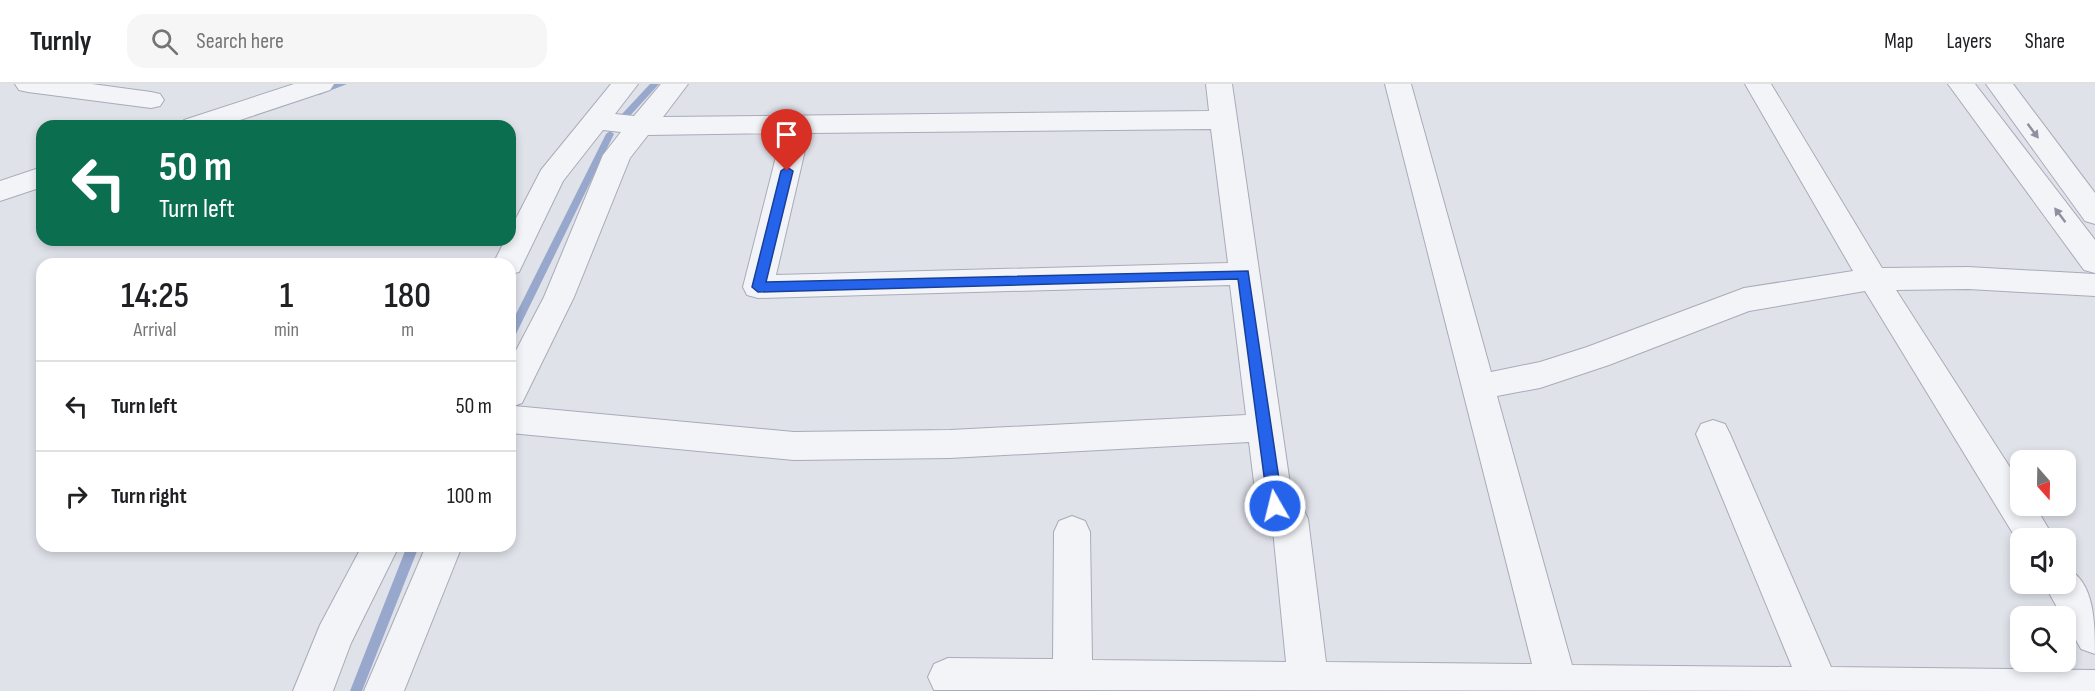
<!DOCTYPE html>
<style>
:root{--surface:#fff;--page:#f6f6f6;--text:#202124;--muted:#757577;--line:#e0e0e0}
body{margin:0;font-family:"Sofia Sans Condensed",sans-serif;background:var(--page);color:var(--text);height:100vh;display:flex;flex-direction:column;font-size:22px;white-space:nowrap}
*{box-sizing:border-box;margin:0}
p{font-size:20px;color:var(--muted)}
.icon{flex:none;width:33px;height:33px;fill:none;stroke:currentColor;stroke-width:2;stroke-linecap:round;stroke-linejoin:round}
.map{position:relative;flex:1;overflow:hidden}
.side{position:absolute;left:36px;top:174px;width:480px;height:294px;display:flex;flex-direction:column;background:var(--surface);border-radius:18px;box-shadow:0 3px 9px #0003}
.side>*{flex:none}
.banner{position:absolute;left:36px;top:36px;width:480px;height:126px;border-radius:18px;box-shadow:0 3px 9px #0003;background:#0b6e4f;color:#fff;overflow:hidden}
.needle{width:39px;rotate:160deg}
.buttons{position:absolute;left:2010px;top:366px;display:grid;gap:12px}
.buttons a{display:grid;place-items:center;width:66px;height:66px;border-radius:12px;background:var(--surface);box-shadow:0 3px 9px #0003;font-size:30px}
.pin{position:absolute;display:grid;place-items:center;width:51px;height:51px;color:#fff;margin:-62px -26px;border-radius:50% 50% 50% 0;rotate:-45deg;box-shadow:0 0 6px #0007}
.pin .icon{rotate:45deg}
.me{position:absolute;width:66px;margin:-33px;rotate:352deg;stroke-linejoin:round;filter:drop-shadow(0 0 4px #0008)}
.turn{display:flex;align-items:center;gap:21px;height:126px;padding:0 24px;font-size:27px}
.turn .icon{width:78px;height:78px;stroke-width:2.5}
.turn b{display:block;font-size:42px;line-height:51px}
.eta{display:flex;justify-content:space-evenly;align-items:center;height:102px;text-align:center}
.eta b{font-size:36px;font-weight:600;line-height:42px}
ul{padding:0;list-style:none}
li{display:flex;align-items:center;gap:18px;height:90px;padding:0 24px;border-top:2px solid var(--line)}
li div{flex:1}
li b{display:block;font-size:22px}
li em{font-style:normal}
header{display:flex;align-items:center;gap:36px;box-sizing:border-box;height:84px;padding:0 30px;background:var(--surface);border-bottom:2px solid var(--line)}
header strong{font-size:28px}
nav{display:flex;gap:33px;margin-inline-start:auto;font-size:21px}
.search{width:420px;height:54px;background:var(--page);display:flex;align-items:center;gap:15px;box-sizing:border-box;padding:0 21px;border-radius:18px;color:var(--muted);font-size:22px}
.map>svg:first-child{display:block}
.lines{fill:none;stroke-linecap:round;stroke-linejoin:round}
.stream{fill:#98a8cd;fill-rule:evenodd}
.minor-casing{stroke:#a8abb8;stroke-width:2}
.minor{fill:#f3f4f8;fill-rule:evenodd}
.oneway{fill:#8d909e}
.route{fill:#2563eb;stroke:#184099;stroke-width:1.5}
</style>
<header>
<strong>Turnly</strong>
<div class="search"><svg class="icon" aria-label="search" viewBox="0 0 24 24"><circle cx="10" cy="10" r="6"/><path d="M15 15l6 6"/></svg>Search here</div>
<nav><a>Map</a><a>Layers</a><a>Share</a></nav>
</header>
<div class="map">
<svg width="2095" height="607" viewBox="0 0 2095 607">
<rect width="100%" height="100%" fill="#e0e2ea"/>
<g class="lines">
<!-- stream -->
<g class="stream">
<path d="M334,0h13l-28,11 -4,-3z"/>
<path d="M650,0h9l-31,34h-6v-4z"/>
<path d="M610,47l4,3 -99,202 -5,4v-14l96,-192z"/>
<path d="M407,462h12l-57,145h-12z"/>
</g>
<!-- minor casing -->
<g class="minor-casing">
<g id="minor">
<path d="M15,0h77l59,8 9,2 4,6 -4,6 -9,2 -123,-16 -9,-2z"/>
<path d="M294,0h40l-4,6 -108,36h-42l4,-6z"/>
<path d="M611,0h27l-23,30 19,2 27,-32h27l-25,33 546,-6 -3,-27h26l61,421 10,3 5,11 18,143 206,2 -147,-580h26l80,288 49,-10 47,-15 157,-59 109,-17 -108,-187h26l111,184 86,-1 127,7v22l-127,-7 -72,1 124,193v23h15l19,32h-34v7l-155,-254 -116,20 -140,54 -69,23 -43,8 75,269 220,2 -96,-233 5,-10 12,-4 12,4 5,10 101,233 264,3v21l-1161,-1 -6,-13 6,-13 14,-6 105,1 1,-127 5,-11 13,-5 13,5 5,11 2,128 194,2 -14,-142 -10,-3 -5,-11 -8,-64 -299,16 -156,2 -284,-27v-71l34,-65 59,-142 18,-23 -18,-2 -40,51 -44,91 -9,2v-10h-17l12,-24h5v-10l31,-60zM1211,45l17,134 -452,12 33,-142zM782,49l-39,154 4,8 11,3 472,-13 16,130 -296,15 -156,2 -280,-26 8,-3 52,-106 56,-139 18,-23z"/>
<path d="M1948,0h27l120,156v33l-11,-3z"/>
<path d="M1986,0h27l82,109v31l-10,-3z"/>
<path d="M42,83v20l-42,14v-20z"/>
<path d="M362,462h37l-48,97 -18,48h-40l27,-66z"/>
<path d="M426,462h36l-58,145h-40z"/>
<path d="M2066,484c29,13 29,56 29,86l-14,-5 -15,-27v-6h-4l-18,-32h22z"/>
</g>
</g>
<!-- minor -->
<use href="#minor" class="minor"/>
</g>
<!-- one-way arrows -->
<defs><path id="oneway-solid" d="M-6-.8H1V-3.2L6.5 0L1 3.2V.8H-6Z" transform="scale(1.5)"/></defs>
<g class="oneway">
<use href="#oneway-solid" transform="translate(2033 47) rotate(53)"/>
<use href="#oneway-solid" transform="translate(2060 131) rotate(-127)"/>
</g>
<!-- route -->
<path class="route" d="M787,83l6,4 -27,111 482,-11 35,235 -3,5 -5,2 -5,-2 -2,-5 -30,-227 -480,13 -6,-5 29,-116z"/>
</svg>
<div class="buttons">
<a><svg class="needle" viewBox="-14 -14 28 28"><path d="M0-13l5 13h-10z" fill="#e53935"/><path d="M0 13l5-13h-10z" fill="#757577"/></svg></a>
<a><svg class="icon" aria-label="sound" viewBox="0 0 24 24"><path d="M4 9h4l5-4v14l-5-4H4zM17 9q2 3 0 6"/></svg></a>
<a><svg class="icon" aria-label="search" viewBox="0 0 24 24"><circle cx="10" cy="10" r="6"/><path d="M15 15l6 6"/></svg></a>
</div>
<div class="pin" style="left:787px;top:87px;background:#d93025"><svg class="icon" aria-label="arrive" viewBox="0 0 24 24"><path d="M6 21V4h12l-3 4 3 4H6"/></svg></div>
<svg class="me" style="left:1275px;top:422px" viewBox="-20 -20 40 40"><circle r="17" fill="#2563eb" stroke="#fff" stroke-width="3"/><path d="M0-11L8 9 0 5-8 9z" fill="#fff"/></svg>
<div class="banner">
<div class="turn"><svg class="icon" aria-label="left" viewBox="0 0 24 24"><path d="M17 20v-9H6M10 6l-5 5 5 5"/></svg><div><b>50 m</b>Turn left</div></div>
</div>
<section class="side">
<div class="eta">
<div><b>14:25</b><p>Arrival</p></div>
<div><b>1</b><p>min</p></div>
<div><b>180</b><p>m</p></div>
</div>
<ul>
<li><svg class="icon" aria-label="left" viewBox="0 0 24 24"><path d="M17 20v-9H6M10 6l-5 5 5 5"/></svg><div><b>Turn left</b></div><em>50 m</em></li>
<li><svg class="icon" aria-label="right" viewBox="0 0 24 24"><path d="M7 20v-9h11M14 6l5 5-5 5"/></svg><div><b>Turn right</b></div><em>100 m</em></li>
</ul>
</section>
</div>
